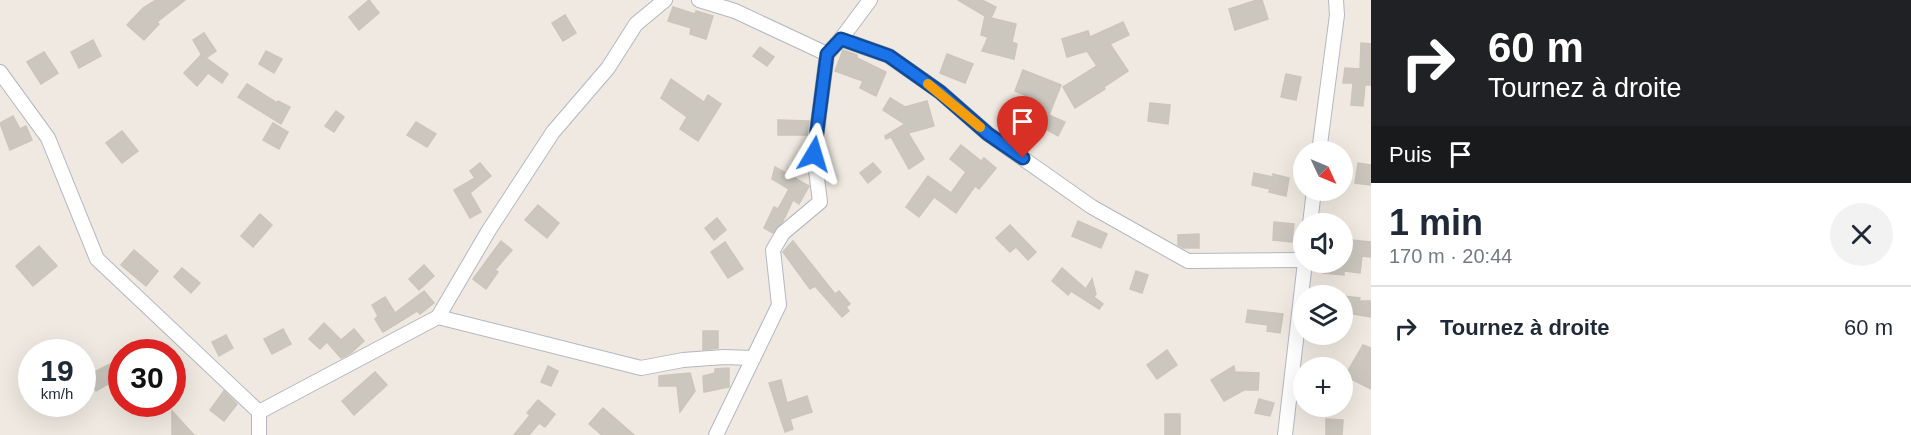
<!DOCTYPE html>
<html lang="fr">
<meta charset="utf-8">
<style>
:root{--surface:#fff;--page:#f2f2f3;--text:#1f2937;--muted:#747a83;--line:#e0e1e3}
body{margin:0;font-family:Arial,sans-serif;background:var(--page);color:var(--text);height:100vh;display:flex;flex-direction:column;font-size:22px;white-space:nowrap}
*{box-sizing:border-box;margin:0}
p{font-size:20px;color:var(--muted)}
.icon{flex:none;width:33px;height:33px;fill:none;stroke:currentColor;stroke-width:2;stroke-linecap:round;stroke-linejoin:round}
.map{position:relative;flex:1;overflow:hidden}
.drawer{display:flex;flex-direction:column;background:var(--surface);width:540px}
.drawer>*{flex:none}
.guide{background:#202124;color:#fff;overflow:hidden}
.needle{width:39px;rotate:134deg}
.tools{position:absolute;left:1293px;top:141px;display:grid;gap:12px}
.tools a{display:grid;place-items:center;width:60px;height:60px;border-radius:50%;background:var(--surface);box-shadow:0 6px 24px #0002;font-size:30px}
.speed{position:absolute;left:18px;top:339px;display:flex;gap:12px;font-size:30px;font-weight:700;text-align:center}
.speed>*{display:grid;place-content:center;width:78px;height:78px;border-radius:50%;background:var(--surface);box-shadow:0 6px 24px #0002;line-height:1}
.speed small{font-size:15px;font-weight:400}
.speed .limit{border:9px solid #d22;background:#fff;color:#111}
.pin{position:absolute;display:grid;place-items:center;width:51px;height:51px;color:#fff;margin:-62px -26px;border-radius:50% 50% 50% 0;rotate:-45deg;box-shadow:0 0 6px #0007}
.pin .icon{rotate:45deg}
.me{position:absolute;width:66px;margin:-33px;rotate:7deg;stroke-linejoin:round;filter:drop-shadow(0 0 4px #0008)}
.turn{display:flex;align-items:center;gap:21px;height:126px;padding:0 18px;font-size:27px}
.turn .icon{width:78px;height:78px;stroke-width:2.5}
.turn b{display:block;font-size:42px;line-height:51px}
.then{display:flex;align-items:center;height:57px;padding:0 18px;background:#0003;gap:12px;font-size:22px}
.round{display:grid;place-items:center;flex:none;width:63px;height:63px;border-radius:32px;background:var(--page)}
.head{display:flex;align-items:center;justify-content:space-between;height:102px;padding:0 18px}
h1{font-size:36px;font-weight:700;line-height:45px}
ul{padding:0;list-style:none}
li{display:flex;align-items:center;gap:18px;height:84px;padding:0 18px;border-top:2px solid var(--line)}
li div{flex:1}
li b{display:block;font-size:22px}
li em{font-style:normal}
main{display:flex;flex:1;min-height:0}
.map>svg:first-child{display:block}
.building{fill:#cbc7bf;stroke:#cbc5ba;stroke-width:1.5}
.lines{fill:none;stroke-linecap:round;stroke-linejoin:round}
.street-casing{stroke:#b4b7c1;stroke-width:16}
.street{stroke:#fff;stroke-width:14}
.route-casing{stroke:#114b97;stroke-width:15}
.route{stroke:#1a73e8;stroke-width:10}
.slow{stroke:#f59e0b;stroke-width:10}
</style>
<main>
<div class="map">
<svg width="1371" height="435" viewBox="0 0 1371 435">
<rect width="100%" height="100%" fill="#efe9e1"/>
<!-- building -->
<g class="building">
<path d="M156,0h29l-28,22 2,2 -15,16 -17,-15 16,-17z"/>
<path d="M369,0l10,13 -20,17 -10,-13z"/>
<path d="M958,0h24l14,7 -5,11 25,6 -4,18 5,2 -3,15 -32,-8 6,-14 -7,-2 4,-19z"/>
<path d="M1257,0h5l6,19 -33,11 -6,-21z"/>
<path d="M673,7l22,7 1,-3 17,5 -7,23 -16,-5 1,-6 -23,-7z"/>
<path d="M565,15l11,18 -13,8 -11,-18z"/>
<path d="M1123,22l6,13 -19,9 18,27 -24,16 1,2 -30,19 -12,-21 34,-21 -10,-15 -20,6 -5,-18 26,-8 2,6z"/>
<path d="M204,33l12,18 -10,7 22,16 -6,9 -14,-10 -11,13 -13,-13 17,-18 2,2 -10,-17z"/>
<path d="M93,40l8,16 -22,12 -8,-16z"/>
<path d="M1361,43l10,1v41h-6l-2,21 -12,-1 2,-22h-10l2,-15 15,1z"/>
<path d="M760,47l14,10 -7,9 -14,-10z"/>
<path d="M843,50l14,5v3l29,14 -10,24 -16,-8 3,-7 -28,-10z"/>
<path d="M266,51l16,8 -8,14 -15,-9z"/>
<path d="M44,52l14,21 -17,11 -14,-22z"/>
<path d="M947,54l26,10 -8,19 -25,-10z"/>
<path d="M1023,70l38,15 -12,30 16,7 -7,14 -42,-24 9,-17 -10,-4z"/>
<path d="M1286,74l15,3 -5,23 -15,-3z"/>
<path d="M671,79l33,23 4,-7 13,9 -23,37 -18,-12 7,-12 -26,-19z"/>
<path d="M247,84l30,19 1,-2 12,6 -9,17 -43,-27z"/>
<path d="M890,98l15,9 22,-6 7,25 -26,7 16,26 -15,10 -18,-32 -5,2 -1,-3 20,-12 -22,-14z"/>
<path d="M1150,103l20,2 -2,19 -20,-3z"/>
<path d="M336,111l8,6 -10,15 -9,-6z"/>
<path d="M13,116l7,13 6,-3 6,14 -22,10 -10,-27z"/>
<path d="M778,120l31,1 -2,14h-29z"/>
<path d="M416,122l20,12 -9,13 -20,-12z"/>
<path d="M273,123l15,9 -9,17 -16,-9z"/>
<path d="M122,131l16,20 -16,12 -16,-20z"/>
<path d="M961,145l20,16 3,-3 12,10 -17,21 -4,-3 -19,27 -22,-16 -15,20 -13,-10 22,-31 23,17 15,-21 -16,-13z"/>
<path d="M480,163l11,13 -21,17 11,19 -11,6 -16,-28 21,-12 -5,-7z"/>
<path d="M873,163l8,9 -13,11 -8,-10z"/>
<path d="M1358,163l13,2v20l-16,-2z"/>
<path d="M775,167l34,19 -10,18 -6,-4 -10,21 -10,12 -9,-5 10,-21 4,2 11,-20 -17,-10z"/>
<path d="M1254,173l19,4v-3l16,4 -3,18 -17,-4 1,-3 -18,-4z"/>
<path d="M538,205l21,18 -12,15 -22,-18z"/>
<path d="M260,214l12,11 -19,22 -12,-11z"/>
<path d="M717,218l9,12 -12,10 -9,-12z"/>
<path d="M1078,221l29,13 -6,14 -29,-12z"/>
<path d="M1274,222l20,2 -2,18 -19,-2z"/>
<path d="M1010,225l26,27 -8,8 -12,-13 -6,5 -14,-14z"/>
<path d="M1199,234v14h-15l-6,-3v-10z"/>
<path d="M1342,239l29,3v15l-9,-1 -2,17 -16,-2v4l-21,-2 1,-11h18z"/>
<path d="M501,241l11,9 -17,20 3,2 -12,17 -13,-10z"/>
<path d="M793,241l42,53 4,-3 11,13 -4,3 3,4 -7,6 -27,-31 -5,3 -27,-37z"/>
<path d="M725,242l18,27 -15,9 -17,-26z"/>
<path d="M39,246l18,20 -24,20 -17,-20z"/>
<path d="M134,250l24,21 -12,15 -25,-21z"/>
<path d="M424,265l10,11 -15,14 -10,-11z"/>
<path d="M182,268l18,15 -9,10 -17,-16z"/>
<path d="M1062,268l24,21 6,-10 4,15 -2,3 9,7 -4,5 -28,-18 -3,4 -16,-14z"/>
<path d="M1136,271l12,4 -6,18 -12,-4z"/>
<path d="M424,291l10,12 -14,11 -3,-3 -34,21 -8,-13 3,-3 -6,-11 13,-8 10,16z"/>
<path d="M1342,296l18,2 -1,3h12v16l-29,-5z"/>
<path d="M1248,310l35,4 -3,19 -13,-2 1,-6 -22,-3z"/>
<path d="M324,323l17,17 13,-11 10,12 -13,12 -10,5 -14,-16 -7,7 -11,-10z"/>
<path d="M283,329l8,15 -19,10 -8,-15z"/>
<path d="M703,331h15v17l-15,2z"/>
<path d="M226,335l7,13 -14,8 -7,-14z"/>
<path d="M1363,345l8,3v41l-26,-13z"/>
<path d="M1167,350l10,15 -20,14 -10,-14z"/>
<path d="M122,360v13l-12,10 -14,8 -8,-16 22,-11 1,2z"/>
<path d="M548,366l10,5 -7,15 -10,-4z"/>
<path d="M1234,366l1,6 24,1 -1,17h-14l-20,11 -13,-21z"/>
<path d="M729,368v19l-25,5 -1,-16 12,-3v-4z"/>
<path d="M375,372l12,13 -33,30 -12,-14z"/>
<path d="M690,373l5,18 -15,21 -3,-26h-18v-10z"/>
<path d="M781,380l6,23 20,-7 5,16 -22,7 3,10 -8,3 -16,-49z"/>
<path d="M224,391l13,13 -13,17 -14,-11z"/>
<path d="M1259,399l15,4 -4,13 -15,-3z"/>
<path d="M538,400l17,14 -10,13 -6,-4 -10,12h-15l16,-20 -3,-2z"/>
<path d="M603,408l31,27h-32l-13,-11z"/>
<path d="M172,411l22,24h-22z"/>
<rect x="1165" y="414" width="15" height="21"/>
<path d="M1326,419l17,1 -1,15h-16z"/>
</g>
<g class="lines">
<!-- street casing -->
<g class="street-casing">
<g id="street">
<path d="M699,0l36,11 92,43"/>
<path d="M841,39l48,17 51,36 48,42 104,73 96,54 116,-1"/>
<path d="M0,72l48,66 49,121 162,153v23"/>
<path d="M1319,152l18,-137 -1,-15"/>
<path d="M1310,224l4,-34"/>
<path d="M438,317l203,51 42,-8 41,-3 29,1"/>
<path d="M259,412l179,-95 51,-87 64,-98 55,-64 28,-44 29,-24"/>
<path d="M716,435l63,-130 -6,-55 10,-17 37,-31 -6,-48 13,-100 14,-15 29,-39"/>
<path d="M1285,435l20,-173"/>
</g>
</g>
<!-- street -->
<use href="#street" class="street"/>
</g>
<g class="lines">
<!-- route casing -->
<g class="route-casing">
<path id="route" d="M814,154l13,-100 14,-15 48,17 51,36 48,42 35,24"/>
</g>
<!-- route -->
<use href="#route" class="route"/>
<!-- slow -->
<path class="slow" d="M928,84l52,43"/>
</g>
</svg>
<div class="tools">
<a><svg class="needle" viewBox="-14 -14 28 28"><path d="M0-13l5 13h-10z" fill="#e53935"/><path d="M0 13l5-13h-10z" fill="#747a83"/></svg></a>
<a><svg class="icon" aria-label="sound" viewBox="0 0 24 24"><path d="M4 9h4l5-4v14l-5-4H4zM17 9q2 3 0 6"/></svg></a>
<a><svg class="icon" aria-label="layers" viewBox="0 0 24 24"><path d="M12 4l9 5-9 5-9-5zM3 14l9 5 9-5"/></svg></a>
<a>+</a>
</div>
<div class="speed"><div>19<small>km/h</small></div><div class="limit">30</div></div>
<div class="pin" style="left:1023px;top:158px;background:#d93025"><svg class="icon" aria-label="arrive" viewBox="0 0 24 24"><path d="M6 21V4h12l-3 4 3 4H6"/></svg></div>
<svg class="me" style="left:814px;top:154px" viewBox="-20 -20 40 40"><path d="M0-17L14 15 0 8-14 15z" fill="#1a73e8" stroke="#fff" stroke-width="4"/></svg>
</div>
<section class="drawer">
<div class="guide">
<div class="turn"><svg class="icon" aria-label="right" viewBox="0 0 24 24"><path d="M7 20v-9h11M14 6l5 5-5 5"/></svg><div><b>60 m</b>Tournez à droite</div></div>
<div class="then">Puis<svg class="icon" aria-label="arrive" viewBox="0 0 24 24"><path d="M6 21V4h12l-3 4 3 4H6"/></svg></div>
</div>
<div class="head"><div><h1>1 min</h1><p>170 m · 20:44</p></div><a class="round"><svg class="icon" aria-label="close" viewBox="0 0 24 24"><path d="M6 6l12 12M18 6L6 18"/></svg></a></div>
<ul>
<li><svg class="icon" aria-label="right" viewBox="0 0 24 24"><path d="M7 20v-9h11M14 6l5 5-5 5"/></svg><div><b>Tournez à droite</b></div><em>60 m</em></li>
</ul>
</section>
</main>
